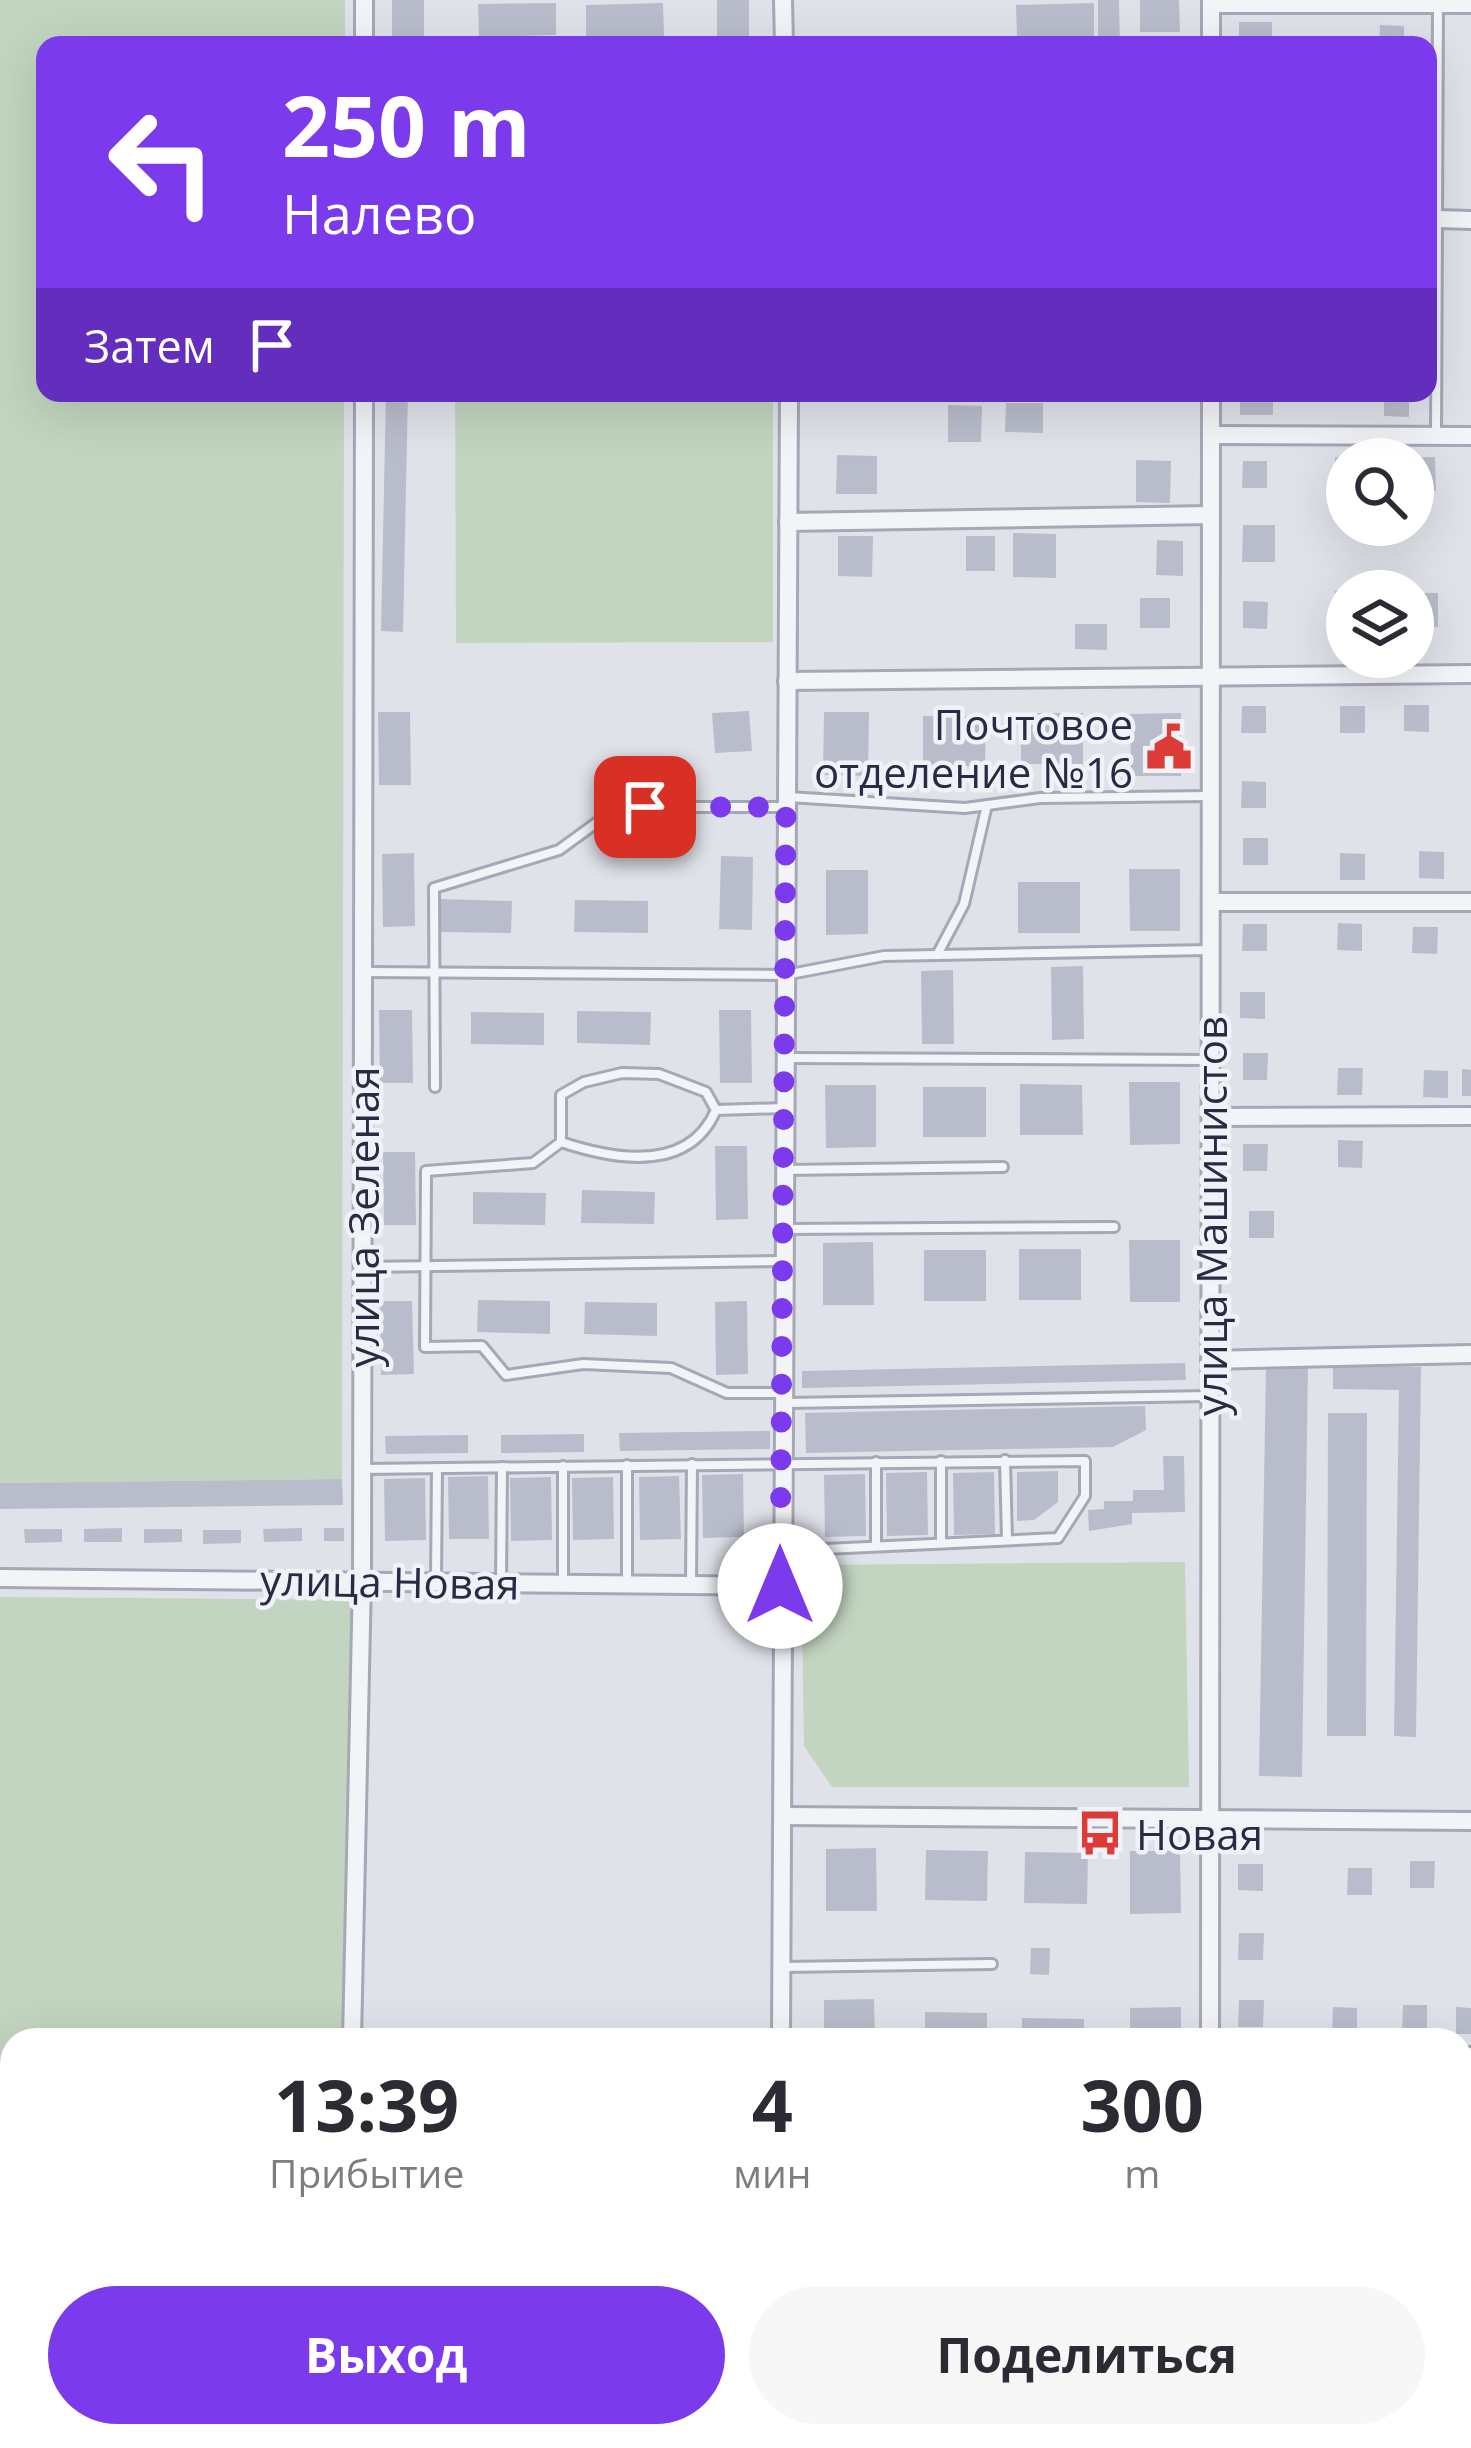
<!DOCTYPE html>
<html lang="ru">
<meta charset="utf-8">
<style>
:root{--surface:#fff;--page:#f7f7f7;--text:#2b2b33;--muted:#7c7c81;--accent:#7c3aed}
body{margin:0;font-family:"Open Sans",sans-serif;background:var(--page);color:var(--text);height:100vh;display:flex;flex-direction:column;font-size:45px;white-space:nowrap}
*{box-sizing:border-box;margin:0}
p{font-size:39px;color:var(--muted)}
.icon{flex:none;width:66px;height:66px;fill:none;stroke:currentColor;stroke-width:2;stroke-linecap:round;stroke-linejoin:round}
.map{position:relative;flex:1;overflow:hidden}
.sheet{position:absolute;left:0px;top:2028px;width:1473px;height:420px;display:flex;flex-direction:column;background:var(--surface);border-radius:36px 36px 0 0;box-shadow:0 12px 48px #0002}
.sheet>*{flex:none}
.hud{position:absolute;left:36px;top:36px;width:1401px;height:366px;border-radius:24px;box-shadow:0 12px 48px #0002;background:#7c3aed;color:#fff;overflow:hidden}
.tools{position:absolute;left:1326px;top:438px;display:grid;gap:24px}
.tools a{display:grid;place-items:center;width:108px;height:108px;border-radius:50%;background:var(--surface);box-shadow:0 12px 48px #0002;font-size:60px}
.pin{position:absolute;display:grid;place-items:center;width:102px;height:102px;color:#fff;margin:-51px;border-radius:24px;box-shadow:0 6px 18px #0006}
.me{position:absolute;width:132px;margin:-66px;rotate:0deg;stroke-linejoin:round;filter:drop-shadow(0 0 9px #0008)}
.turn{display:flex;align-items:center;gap:42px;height:252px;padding:0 48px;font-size:54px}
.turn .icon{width:156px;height:156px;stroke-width:2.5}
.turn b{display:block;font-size:84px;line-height:102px}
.then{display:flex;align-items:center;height:114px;padding:0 48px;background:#0003;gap:24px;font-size:45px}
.eta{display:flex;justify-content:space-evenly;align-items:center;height:204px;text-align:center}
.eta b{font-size:72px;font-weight:700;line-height:84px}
.button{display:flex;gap:24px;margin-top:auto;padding:24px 48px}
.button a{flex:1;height:138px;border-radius:72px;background:var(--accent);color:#fff;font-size:48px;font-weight:700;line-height:138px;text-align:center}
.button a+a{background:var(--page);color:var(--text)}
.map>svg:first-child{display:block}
.green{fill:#c2d5c0}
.building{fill:#b9bdcb}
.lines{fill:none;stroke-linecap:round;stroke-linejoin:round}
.service-casing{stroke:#a5a8b5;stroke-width:14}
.minor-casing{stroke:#a5a8b5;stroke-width:22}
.service{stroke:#f3f4f8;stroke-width:8}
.minor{stroke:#f3f4f8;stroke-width:16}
.route{stroke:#7c3aed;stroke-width:21;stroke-dasharray:0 37.8}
.labels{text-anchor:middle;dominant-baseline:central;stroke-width:9;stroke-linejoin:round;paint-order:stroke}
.poi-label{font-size:42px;fill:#272c44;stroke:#f0f2f8;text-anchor:end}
.street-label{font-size:42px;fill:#272c44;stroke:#f0f2f8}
</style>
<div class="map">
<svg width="1471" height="2448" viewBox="0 0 1471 2448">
<rect width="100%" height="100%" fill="#e0e2ea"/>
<!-- green -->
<g class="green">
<path d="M0,0h345v45h-300v348h299l-2,1086 -342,4z"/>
<path d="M455,393h318v249l-317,1z"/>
<path d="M1185,1562l4,225h-357l-28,-41 -3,-181z"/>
<path d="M0,1597l362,3v440h-350v362l-12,11z"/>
<path d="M12,2432v4h332v12h-344z"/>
</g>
<!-- building -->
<g class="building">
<rect x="392" y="0" width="32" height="38"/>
<rect x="717" y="0" width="32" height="39"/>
<path d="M1098,0h21l1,45h-22z"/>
<path d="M1140,0h39l1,32h-40z"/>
<path d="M556,3v32l-77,2 -1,-33z"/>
<path d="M663,3l1,33 -78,1v-32z"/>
<path d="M1094,3v33l-77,1 -1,-32z"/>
<rect x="1239" y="22" width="33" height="23"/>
<path d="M1380,25l24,1v19h-25z"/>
<path d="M386,393h22l-5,239 -22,-1z"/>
<rect x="1240" y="393" width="33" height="22"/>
<path d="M1384,393h25v24l-25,-1z"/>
<path d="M1006,403h37v30l-38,-1z"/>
<path d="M948,405l34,1 -1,36h-33z"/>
<path d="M837,455l40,1v38h-41z"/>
<rect x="1335" y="457" width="12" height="34"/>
<path d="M1413,457h22l1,34h-23z"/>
<path d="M1136,460l35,1 -1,42 -34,-1z"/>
<path d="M1243,461h24v27h-25z"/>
<path d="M1243,525h32v37h-33z"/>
<path d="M1013,533l43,1v44l-43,-1z"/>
<path d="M838,536h35l-1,41 -34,-1z"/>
<rect x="966" y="536" width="29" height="35"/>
<path d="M1157,540l26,1v35l-27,-1z"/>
<rect x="1335" y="591" width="12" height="34"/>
<rect x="1413" y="593" width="25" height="34"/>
<rect x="1140" y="598" width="30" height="30"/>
<path d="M1243,601l25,1 -1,27 -24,-1z"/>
<path d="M1075,624h32v26l-32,-1z"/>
<path d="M1404,705h25v27l-25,-1z"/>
<path d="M1242,706h24v27h-25z"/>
<rect x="1340" y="706" width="25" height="27"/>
<path d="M749,711l3,40 -37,2 -3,-40z"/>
<path d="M378,712h32l1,73h-32z"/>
<path d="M824,712h45l-1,64 -45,-1z"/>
<rect x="1021" y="713" width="62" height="51"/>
<path d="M1181,713v63h-50l-1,-62z"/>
<path d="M923,716h63l-1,50h-62z"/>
<path d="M1242,781l24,1v26h-25z"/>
<rect x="1243" y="838" width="25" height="27"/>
<path d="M1419,851l25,1v27l-25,-1z"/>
<path d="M414,853l1,73 -32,1 -1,-73z"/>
<path d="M1340,853l25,1v26h-25z"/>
<path d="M721,856l32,1 -1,73 -33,-1z"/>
<path d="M1129,869h51v62h-50z"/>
<path d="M826,870h42v64l-42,1z"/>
<rect x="1018" y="882" width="62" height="51"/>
<path d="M439,899l73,2 -1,32 -73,-1z"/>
<path d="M575,900l73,1v32l-74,-1z"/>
<path d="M1338,923l24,1v27l-25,-1z"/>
<path d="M1243,924h24v27h-25z"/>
<path d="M1413,927h25l-1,27 -25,-1z"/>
<path d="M1083,966l1,73 -32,1 -1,-73z"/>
<path d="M953,970l1,74h-32l-1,-73z"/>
<path d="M1240,992h25v27l-25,-1z"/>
<path d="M379,1010h33l1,73h-33z"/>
<path d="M719,1010h32l1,73h-32z"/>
<path d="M577,1011l74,1 -1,33 -73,-2z"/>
<path d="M471,1012l73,1v32l-73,-1z"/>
<path d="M1243,1053h25l-1,27h-24z"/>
<path d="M1338,1068h25l-1,27h-25z"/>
<path d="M1462,1069l9,1v26h-9z"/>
<path d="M1424,1070l24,1v27l-25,-1z"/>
<path d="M1129,1082h51v62l-50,1z"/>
<path d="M1020,1084l62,1 1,50h-63z"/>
<path d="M825,1085h51v62l-50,1z"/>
<rect x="923" y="1087" width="63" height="50"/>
<path d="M1338,1140l25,1 -1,27 -24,-1z"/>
<path d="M1243,1144h25l-1,27h-24z"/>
<path d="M715,1146h32l1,73 -32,1z"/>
<path d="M383,1152h32l1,73h-32z"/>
<path d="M582,1190l73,2 -1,32 -73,-1z"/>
<path d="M473,1192l73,1 -1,32 -72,-1z"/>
<rect x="1249" y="1211" width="25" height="27"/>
<path d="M1129,1240h51v62h-50z"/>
<path d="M873,1242l1,63h-51v-62z"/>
<rect x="1019" y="1249" width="62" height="51"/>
<rect x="924" y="1250" width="62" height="51"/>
<path d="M478,1300l72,1v33l-73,-2z"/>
<path d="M380,1301h32l2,73 -33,1z"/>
<path d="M747,1301l1,73 -32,1 -1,-73z"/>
<path d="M585,1302l72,1v33l-73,-2z"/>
<path d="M1185,1363l1,17 -384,8v-17z"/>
<path d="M1266,1365h42l-6,412 -43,-1z"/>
<path d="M1333,1365l88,2 -5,370 -22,-1 5,-346 -66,-1z"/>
<path d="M1145,1406l1,24 -33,17 -307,6 -1,-40z"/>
<path d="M1328,1413h39l-1,323h-39z"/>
<path d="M770,1431v18l-150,2 -1,-18z"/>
<path d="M584,1434v18l-83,1v-18z"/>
<path d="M468,1435v18l-82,1 -1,-18z"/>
<path d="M1163,1456h21l1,56 -53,1v11l-43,7 -1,-21 16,-1v-8h29v-11h31z"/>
<path d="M1058,1471v31l-24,18 -17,1v-49z"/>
<path d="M927,1472l1,63 -41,1 -1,-63z"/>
<path d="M994,1472l1,62 -41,1 -1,-62z"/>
<path d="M743,1474l1,63 -41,1 -1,-63z"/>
<path d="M865,1474l1,62 -41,1 -1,-62z"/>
<path d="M488,1476l1,63h-40l-1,-62z"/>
<path d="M679,1476l2,63 -41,1 -1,-63z"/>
<path d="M551,1477l1,63 -41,1 -1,-63z"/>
<path d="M613,1477l1,62 -41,1 -1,-62z"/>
<path d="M425,1478l1,62 -41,1 -1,-62z"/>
<path d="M342,1479l1,26 -343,4v-26z"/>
<path d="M122,1528v14h-38v-13z"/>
<path d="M302,1528v13l-38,1 -1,-13z"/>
<rect x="324" y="1528" width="20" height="13"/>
<path d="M24,1529h38v13l-37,1z"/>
<path d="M144,1529h38v13l-38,1z"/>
<path d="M203,1530h38v13l-38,1z"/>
<path d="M876,1848l1,63h-51v-62z"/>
<path d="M926,1850l62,1 -1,50 -62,-1z"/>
<path d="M1130,1851h50l1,62 -51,1z"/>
<path d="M1025,1852l63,1 -1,51 -63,-1z"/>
<path d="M1410,1861h25l-1,27h-24z"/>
<path d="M1238,1864h25v27l-25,-1z"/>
<path d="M1348,1868h24v27h-25z"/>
<path d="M1239,1933h25l-1,27h-25z"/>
<path d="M1031,1948h19l-1,27 -19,-1z"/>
<path d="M874,1999l1,41h-51v-40z"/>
<path d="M1239,2000h25l-1,27h-25z"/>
<path d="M1403,2005h24v27h-25z"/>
<path d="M1181,2007v33h-51v-32z"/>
<path d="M1333,2007l24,1v27l-25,-1z"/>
<path d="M1456,2007l15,1v26h-15z"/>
<path d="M925,2012l62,1v27h-62z"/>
<path d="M1022,2018l62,1v21h-62z"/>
<rect x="1461" y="2076" width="10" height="27"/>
<rect x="1462" y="2292" width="9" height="27"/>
<rect x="414" y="2436" width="266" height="12"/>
<rect x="821" y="2436" width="51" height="12"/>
<rect x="1020" y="2436" width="62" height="12"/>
<rect x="1126" y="2436" width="51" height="12"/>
<path d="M1345,2436h24v12h-25z"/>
<rect x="1408" y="2436" width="25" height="12"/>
</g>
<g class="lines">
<!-- service casing -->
<g class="service-casing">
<g id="service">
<path d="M1436,434l2,-429"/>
<path d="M788,797l177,11 75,-10 170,-2"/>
<path d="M937,955l27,-51 23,-99"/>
<path d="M365,972l420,3 99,-19 326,-6"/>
<path d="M786,1058l423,2"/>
<path d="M622,1073l37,1 47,18 10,18c-27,63 -101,50 -155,32v-47l23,-13z"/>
<path d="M435,1087l-1,-199 125,-38 51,-37 35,-6h140"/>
<path d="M716,1110l68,-2"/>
<path d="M561,1142l-28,21 -107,8 -1,176 57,-1 24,29 77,-11 88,4 56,25h55"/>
<path d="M785,1170l218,-3"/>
<path d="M784,1229l330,-2"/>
<path d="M363,1267l420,-6"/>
<path d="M786,1403l423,-7"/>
<path d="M1005,1460l2,80"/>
<path d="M876,1462v84"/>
<path d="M563,1466v118"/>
<path d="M363,1469l722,-8v35l-27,42 -276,13"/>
<path d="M941,1543v-82"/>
<path d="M436,1580l1,-112"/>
<path d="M627,1583v-118"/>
<path d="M691,1583l1,-119"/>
<path d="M501,1584l1,-117"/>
<path d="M783,1967l209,-3"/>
</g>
</g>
<!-- minor casing -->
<g class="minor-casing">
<g id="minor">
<path d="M783,0l1,45"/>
<path d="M1211,0v45"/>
<path d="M1211,4h260"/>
<path d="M364,45v-45"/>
<path d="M1438,219l33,1"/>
<path d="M1211,435l260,1"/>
<path d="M788,522l423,-7"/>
<path d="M787,681l684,-7"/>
<path d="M1211,902h260"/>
<path d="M1211,1117l260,-1"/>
<path d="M1210,1360l261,-6"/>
<path d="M0,1578l780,8"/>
<path d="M783,1816l688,5"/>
<path d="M352,2040l10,-461 2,-1186"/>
<path d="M781,2040l8,-1647"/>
<path d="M1210,2040l1,-1647"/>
<path d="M1461,2056h10"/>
<path d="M1461,2272h10"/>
<path d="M780,2448v-12"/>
<path d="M1210,2448v-12"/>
</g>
</g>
<!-- service -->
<use href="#service" class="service"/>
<!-- minor -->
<use href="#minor" class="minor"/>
</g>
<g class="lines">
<!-- route -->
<path class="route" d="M645,807h141l-6,779"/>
</g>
<!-- icons -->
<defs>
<g id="civic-bare" transform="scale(3.6)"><path d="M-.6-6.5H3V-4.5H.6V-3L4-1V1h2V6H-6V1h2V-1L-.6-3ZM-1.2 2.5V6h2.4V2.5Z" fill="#dc3b38" stroke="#f0f2f8" stroke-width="2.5" paint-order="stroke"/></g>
<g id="bus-bare" transform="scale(3.6)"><path d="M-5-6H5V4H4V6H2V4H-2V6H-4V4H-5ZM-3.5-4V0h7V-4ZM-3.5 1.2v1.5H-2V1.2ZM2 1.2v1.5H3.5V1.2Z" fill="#dc3b38" stroke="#f0f2f8" stroke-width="2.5" paint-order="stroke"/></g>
</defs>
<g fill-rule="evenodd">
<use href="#civic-bare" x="1169" y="747"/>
<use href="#bus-bare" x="1100" y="1833"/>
</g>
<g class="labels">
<!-- poi labels -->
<g class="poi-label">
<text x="1133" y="723">Почтовое<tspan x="1133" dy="48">отделение №16</tspan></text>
<text x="1136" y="1833" text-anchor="start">Новая</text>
</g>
<!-- street labels -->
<g class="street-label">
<text transform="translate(1210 1216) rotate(-90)">улица Машинистов</text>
<text transform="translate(362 1217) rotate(-90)">улица Зеленая</text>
<text transform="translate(390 1581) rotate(1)">улица Новая</text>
</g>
</g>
</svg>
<div class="tools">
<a><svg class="icon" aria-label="search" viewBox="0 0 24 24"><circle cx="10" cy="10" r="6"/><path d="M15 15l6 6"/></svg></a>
<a><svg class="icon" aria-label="layers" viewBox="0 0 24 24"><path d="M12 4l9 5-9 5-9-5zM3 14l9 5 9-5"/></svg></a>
</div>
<div class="pin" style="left:645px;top:807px;background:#d93025"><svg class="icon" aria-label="arrive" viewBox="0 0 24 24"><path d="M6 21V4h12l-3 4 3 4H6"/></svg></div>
<svg class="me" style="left:780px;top:1586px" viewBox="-20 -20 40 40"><circle r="19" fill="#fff"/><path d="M0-13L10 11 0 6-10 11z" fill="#7c3aed"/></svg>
<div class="hud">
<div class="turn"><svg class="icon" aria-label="left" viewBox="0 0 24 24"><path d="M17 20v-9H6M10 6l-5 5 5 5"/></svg><div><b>250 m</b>Налево</div></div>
<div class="then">Затем<svg class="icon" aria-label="arrive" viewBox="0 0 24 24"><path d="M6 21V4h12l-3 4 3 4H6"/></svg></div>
</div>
<section class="sheet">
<div class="eta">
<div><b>13:39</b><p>Прибытие</p></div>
<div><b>4</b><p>мин</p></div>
<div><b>300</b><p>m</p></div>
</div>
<div class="button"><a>Выход</a><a>Поделиться</a></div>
</section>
</div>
